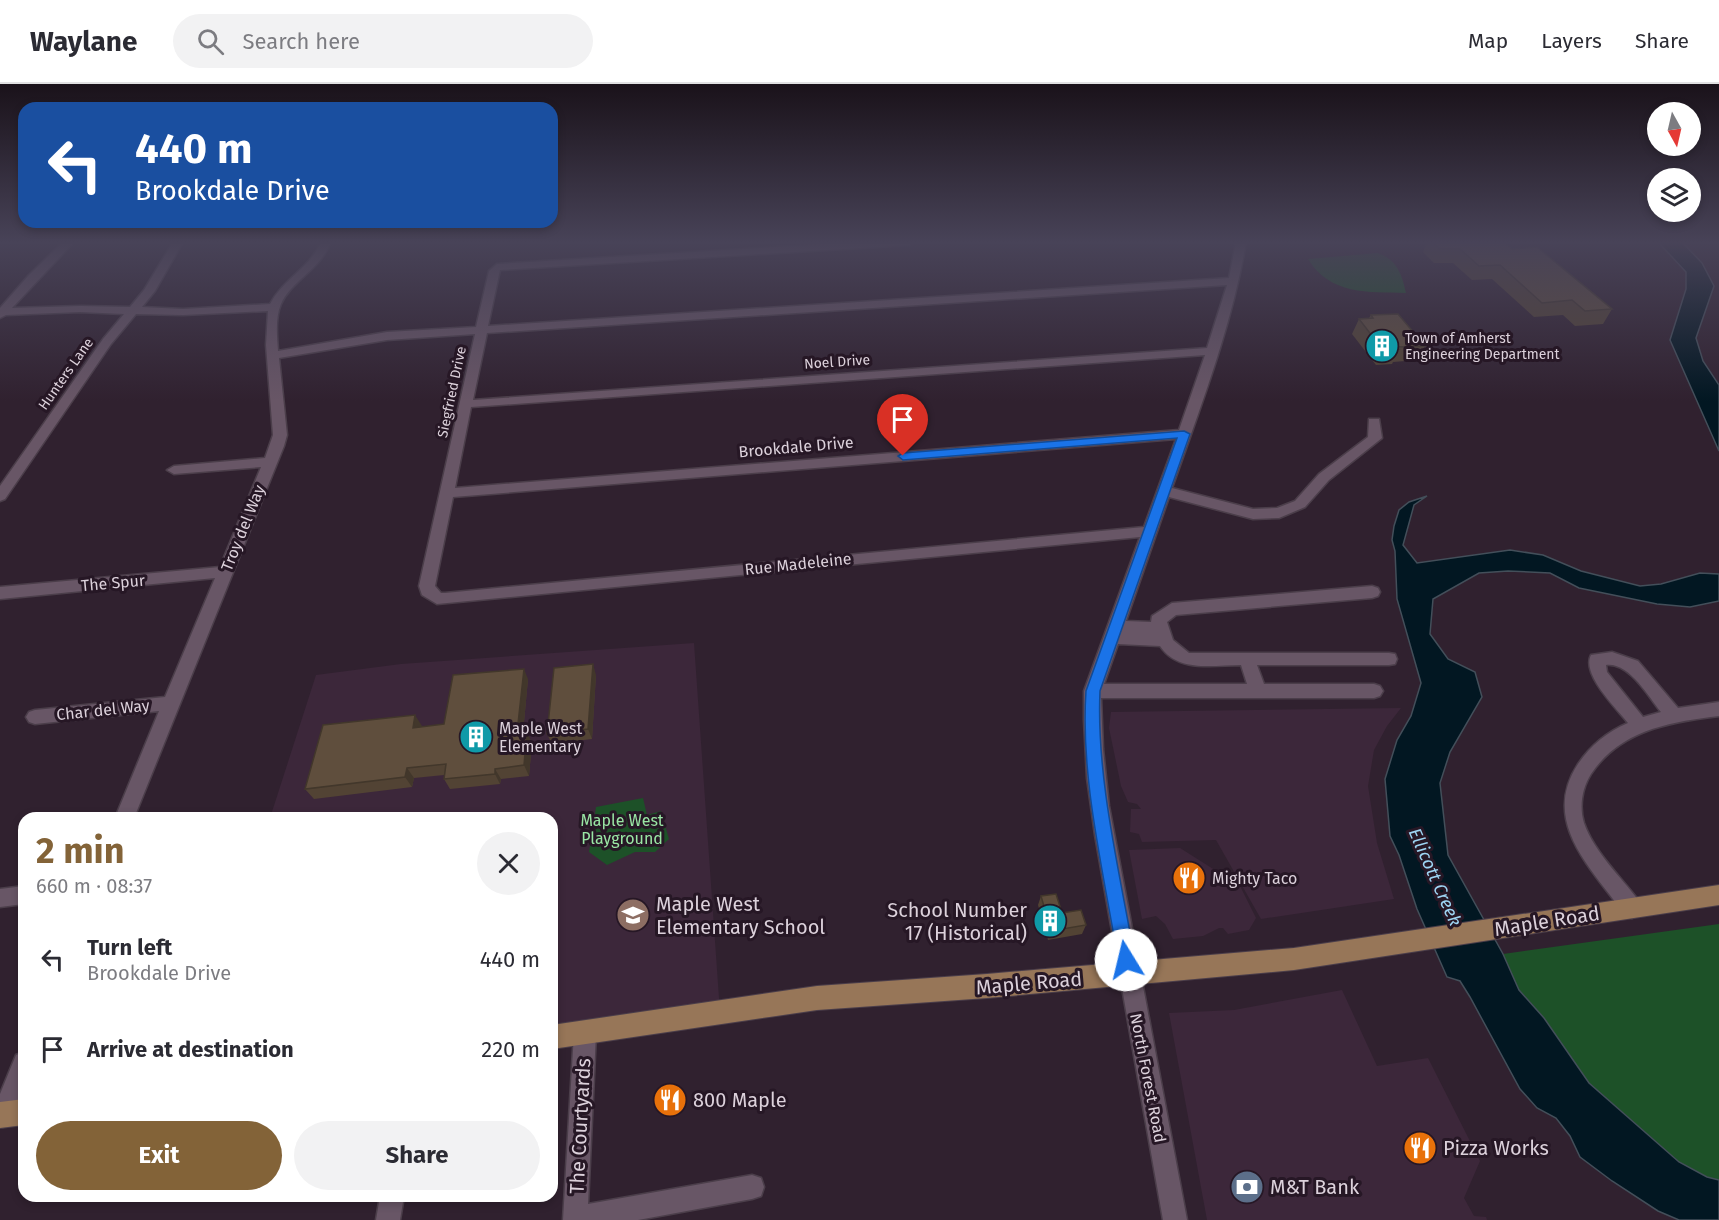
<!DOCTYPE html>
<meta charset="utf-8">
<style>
:root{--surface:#fff;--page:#f2f2f3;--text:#2b2b33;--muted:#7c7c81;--line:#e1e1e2;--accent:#836338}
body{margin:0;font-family:"Fira Sans",sans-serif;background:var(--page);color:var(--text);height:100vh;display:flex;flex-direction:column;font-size:22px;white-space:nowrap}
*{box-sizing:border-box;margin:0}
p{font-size:20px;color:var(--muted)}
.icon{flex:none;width:33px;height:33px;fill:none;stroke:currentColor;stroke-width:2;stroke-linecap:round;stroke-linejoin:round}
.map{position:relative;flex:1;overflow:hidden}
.side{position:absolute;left:18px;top:728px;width:540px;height:390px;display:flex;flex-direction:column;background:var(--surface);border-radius:18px;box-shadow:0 3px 9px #0003}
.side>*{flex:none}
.guide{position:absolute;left:18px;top:18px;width:540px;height:126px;border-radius:18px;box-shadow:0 3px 9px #0003;background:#1a4fa0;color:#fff;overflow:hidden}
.needle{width:39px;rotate:172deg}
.buttons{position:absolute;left:1647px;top:18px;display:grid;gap:12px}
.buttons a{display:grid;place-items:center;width:54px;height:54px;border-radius:50%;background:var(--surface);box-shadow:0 3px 9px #0003;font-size:30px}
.pin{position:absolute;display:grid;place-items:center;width:51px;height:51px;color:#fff;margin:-62px -26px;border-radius:50% 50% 50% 0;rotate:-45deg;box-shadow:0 0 6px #0007}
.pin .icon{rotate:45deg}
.me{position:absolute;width:66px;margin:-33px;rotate:351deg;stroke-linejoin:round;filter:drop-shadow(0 0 4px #0008)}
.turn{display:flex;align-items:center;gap:21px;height:126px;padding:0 18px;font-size:27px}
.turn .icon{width:78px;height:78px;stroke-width:2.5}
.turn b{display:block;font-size:42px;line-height:51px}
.round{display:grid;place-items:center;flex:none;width:63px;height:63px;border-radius:32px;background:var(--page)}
.overview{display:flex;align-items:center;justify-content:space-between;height:102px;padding:0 18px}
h1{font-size:36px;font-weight:700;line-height:45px;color:var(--accent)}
.action{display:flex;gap:12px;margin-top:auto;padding:12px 18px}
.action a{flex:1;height:69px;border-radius:36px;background:var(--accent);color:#fff;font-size:24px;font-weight:700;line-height:69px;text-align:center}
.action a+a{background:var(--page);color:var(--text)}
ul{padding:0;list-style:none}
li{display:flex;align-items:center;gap:18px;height:90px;padding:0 18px}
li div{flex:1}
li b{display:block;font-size:22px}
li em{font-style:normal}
header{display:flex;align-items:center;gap:36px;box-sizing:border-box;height:84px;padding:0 30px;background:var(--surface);border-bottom:2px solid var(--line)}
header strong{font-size:28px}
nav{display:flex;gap:33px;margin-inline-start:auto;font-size:21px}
.search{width:420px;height:54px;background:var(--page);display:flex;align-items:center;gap:15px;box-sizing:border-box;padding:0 21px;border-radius:33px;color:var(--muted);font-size:22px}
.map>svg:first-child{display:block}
.built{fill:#3c273a}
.green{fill:#1d5128}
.water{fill:#021722;stroke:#434f5a;stroke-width:1.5}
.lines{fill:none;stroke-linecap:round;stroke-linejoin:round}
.minor-casing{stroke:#4b3e4a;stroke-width:3}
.major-casing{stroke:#4b3e4a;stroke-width:2}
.minor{fill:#685666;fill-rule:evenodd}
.major{fill:#977658;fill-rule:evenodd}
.wall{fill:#524334}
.shaded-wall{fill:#42372b}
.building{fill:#5f4e3d;stroke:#42372b;stroke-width:1.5}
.route{fill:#1a73e8;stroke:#114b97;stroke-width:1.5}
.labels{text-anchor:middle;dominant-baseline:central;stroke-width:6;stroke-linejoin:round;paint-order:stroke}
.far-poi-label{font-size:14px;fill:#dcd1db;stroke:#261725;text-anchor:start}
.far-street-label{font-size:14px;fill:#dcd1db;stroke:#261725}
.street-label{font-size:16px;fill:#dcd1db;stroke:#261725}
.poi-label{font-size:16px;fill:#dcd1db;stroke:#261725;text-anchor:start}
.park-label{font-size:16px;fill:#99e6a4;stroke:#261725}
.water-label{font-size:18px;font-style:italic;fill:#9ed5f4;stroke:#261725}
.near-poi-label{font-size:20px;fill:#dcd1db;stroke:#261725;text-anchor:start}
.near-street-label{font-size:20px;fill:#dcd1db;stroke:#261725}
</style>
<header>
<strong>Waylane</strong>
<div class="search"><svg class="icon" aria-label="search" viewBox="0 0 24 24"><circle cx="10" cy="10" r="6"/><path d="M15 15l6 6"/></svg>Search here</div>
<nav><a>Map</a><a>Layers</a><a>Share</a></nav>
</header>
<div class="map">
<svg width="1719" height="1136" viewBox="0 0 1719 1136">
<rect width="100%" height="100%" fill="#30212f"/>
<!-- built -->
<g class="built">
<path d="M694,559l26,369 -168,25v-219h-282l46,-143 85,-11z"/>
<path d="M1401,624l-14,18 -13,24 -6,36 9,57 17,56 -133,20 -45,-79 -74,2 -3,-8 -9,-2 1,-23h10l-4,-5 -9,-2 -7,-16 -12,-58 2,-16z"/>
<path d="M1180,764l60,38 16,32 -7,12 -21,4 -5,-6h-4l-16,8 -30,3 -8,-15 -9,-8 -14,3 -13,-69z"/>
<path d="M1342,906l35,76 51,-8 52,103 -16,37 10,18 12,1 1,3h-280l-38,-207 65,-3z"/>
</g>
<!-- green -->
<g class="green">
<path d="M1378,169c19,7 24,21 28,40 -38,-1 -76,2 -98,-34z"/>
<path d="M643,714l4,17 14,-4 8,28 -14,13h-20l-28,13 -18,-13 7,-45z"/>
<path d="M1719,840v256l-12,-3 -28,-15 -90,-79 -45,-65 -25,-28 -16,-36z"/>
</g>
<!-- water -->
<g class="water">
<path d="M1658,158h24l20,21 12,23 -18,52 7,23 16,24v66l-49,-111 16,-51v-17z"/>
<path d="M1427,412l-13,9 -11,40 14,18 93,-13 33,5 38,16 59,15 21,-2 39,-11 19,1v27l-29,6 -33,-3 -78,-16 -29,-15 -42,-2 -29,2 -46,26 -3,35 18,25 27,13 7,25 -32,55 -10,31 8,72 55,99 16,36 25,28 45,65 90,79 28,15 12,3v40h-40l-21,-9 -46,-30 -32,-24 -10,-21 -14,-18 -19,-10 -17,-19 -50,-92 -10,-16 -13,-4 -30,-68 -18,-54 -9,-19 -5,-57 12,-39 14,-24 10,-33 -24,-84 -2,-48 -3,-11 2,-14 5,-16 10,-8z"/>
</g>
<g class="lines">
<!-- minor casing -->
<g class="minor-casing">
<g id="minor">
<path d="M63,158h11l-62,66 68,-2 50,1 14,-17 29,-48h10l-28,49 -13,16 41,2 87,-5c13,-25 40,-36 51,-62h10c-11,28 -40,39 -50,62 -6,14 -4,32 -3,47l109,-19 89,-5 13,-56 8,-7 361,-22h56l-5,3 -409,25 -12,56 741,-48 7,-36h10c-14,84 -46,166 -74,246l81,21 24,-1 18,-7 24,-27 49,-37 1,-18h10l3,19 -53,42 -24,27 -26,11 -26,1 -84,-22 -43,124 25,1 1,-6 20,-13 200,-17 6,2 2,4 -2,4 -6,2 -196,17 -9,7 6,18 16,13h200l6,1 2,5 -2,5 -6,1h-132l7,19h110l6,2 3,5 -3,5 -6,2h-273l2,51 6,57 78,414h-24l-68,-385 -8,-57 -3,-58v-29l56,-154 -703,67 -15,-9 -3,-9 56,-252 -88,6 -108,18 8,77 -3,11 -150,372h-19l44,-107 -124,13 -6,-2 -3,-5 3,-5 6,-2 130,-13 50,-119 -215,21v-12l220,-20 41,-100 -87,7 -7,-4 7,-4 91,-8 8,-23 -7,-90 2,-34 -85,4 -47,-1 -25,30 -106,155 -5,2v-15l103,-147 21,-25 -44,-2 -74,3 -6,3v-10l29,-33zM1227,201l-20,63 -734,52 14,-67zM1205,271l-26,75 -724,58 16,-81zM1176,355l-32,88 -699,66h-4l-6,-7 18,-89zM1118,560l42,2c18,27 53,19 81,19l6,19h-143z"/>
<path d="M1612,568l26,9 40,47 41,-6v14c-49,6 -99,14 -128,58 -9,14 -12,33 -7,49 10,29 37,54 55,78l3,7 -3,7 -7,3 -7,-3c-33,-46 -85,-93 -47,-151 13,-19 29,-32 50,-41 -12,-15 -47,-49 -37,-68zM1606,581c23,-3 42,31 55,47l-18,5 -36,-45z"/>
<path d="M24,802v18l-24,3v-18z"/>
<path d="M585,938l8,3 3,8 -8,171 164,-29 9,3 3,9 -3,9 -9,3 -114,21h-75l11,-187 3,-8z"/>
<path d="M24,968v39l-13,32 -8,4 -3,-2v-31l16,-39z"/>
<path d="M380,1112h24l-4,24h-24z"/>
</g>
</g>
<!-- major casing -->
<g class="major-casing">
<g id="major">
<path d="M1719,801v20l-425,65 -307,28 -170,12 -265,39v-24l265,-39 170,-12 307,-26z"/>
<path d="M24,1015v26l-24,3v-26z"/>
</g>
</g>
<!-- minor -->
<use href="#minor" class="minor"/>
<!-- major -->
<use href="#major" class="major"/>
</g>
<!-- wall -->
<g class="wall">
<path d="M1427,158h77l8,7 100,60 -9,15 -28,2 -12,-11 -29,2 -42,-38 -20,1 -19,-17h-19l-11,-11z"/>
<path d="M1371,231l54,31 -8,14 -24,2 -1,2 -16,1 -24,-31 7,-15 10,-1z"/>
<path d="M596,591l-4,64 -40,5 -5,-10z"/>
<path d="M528,595l-5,54 9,10 -3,33 -28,3 -1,5 -50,5 -6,-10v-4l-30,3 -2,9 -98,12 -9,-10 117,-63v1l22,-3z"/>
<path d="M1041,812l21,17 24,12 -4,9 -34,6 -10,-35z"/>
</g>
<!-- shaded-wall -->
<g class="shaded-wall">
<path d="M593,580l3,11 -4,64 -4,-10z"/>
<path d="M524,585l4,10 -6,65 -5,-11z"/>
<path d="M415,631l7,11 -2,12 -7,-10z"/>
<path d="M527,648l5,11 -3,33 -5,-11z"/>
<path d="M407,684l7,10 -2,9 -7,-10z"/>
<path d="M495,685l6,10 -1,5 -5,-10z"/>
</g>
<!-- building -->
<g class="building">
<path d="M1433,158h71l8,7 25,-2 75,62 -27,2 -13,-11 -30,3 -42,-38 -21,1 -19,-17h-20z"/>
<path d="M1398,230l27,32 -28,1 2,2 -16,1 -24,-31 14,-1 -2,-3z"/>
<path d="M593,580l-5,65 -41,5 7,-66z"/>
<path d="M524,585l-7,64 10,-1 -3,33 -29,4v5l-51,5 2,-15 -39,4 -2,9 -100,12 18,-64 92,-10 -2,13 31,-4 9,-49z"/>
<path d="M1056,810l6,19 19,-3 5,15 -35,6 -10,-35z"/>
</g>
<!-- sky -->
<linearGradient id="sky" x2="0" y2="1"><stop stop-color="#1a121a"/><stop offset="0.5" stop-color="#484358"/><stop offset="1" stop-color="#484358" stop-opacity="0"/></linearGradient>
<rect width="1719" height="317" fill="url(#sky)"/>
<!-- route -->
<path class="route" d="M1184,347l6,3 -90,257c-4,87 20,182 35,269l-2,6 -7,2 -6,-2 -2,-6c-14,-87 -38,-181 -32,-269l91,-253 -274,22 -5,-4 5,-3z"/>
<!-- icons -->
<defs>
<g id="building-disc" transform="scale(1.725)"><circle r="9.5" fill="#0f9aa8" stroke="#261725"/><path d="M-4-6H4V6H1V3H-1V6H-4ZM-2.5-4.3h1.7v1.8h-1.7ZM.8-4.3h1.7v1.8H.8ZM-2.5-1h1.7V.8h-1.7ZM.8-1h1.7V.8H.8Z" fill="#fff"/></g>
<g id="restaurant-disc" transform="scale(1.725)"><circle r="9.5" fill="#e8710a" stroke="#261725"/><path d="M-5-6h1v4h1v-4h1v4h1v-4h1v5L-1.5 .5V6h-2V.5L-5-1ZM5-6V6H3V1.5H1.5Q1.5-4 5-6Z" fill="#fff"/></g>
<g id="school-disc" transform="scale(1.725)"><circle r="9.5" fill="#8d6e63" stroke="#261725"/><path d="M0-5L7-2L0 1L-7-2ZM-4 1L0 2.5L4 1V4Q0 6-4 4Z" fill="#fff"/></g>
<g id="bank-disc" transform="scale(1.725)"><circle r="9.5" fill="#5c6f8a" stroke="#261725"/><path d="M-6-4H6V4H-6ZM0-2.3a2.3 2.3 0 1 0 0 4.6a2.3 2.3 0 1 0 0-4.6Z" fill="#fff"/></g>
</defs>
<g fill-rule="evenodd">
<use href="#building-disc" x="1382" y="262"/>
<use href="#building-disc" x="476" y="653"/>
<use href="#restaurant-disc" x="1189" y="794"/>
<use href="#school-disc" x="633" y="831"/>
<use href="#building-disc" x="1050" y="837"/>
<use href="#restaurant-disc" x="670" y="1016"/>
<use href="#restaurant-disc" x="1420" y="1064"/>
<use href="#bank-disc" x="1247" y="1103"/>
</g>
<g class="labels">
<!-- far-poi labels -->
<g class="far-poi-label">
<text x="1405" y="254">Town of Amherst<tspan x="1405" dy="16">Engineering Department</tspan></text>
</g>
<!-- far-street labels -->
<g class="far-street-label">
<text transform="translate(837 278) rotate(-4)">Noel Drive</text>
<text transform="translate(66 290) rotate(-55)">Hunters Lane</text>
<text transform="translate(452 308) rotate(-78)">Siegfried Drive</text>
</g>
<!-- street labels -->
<g class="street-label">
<text transform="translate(796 363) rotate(-5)">Brookdale Drive</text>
<text transform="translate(243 444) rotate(-68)">Troy del Way</text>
<text transform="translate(798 480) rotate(-6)">Rue Madeleine</text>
<text transform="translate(113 499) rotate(-5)">The Spur</text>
<text transform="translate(103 626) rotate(-6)">Char del Way</text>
<text transform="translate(1148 994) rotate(79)">North Forest Road</text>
</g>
<!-- poi labels -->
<g class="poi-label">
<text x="499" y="644">Maple West<tspan x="499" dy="18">Elementary</tspan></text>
<text x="1212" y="794">Mighty Taco</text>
</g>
<!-- park labels -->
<g class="park-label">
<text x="622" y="736">Maple West<tspan x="622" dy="18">Playground</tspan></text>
</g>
<!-- water labels -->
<g class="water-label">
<text transform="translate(1435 793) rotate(66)">Ellicott Creek</text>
</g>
<!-- near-poi labels -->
<g class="near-poi-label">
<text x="656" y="820">Maple West<tspan x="656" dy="23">Elementary School</tspan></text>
<text x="1027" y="826" text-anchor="end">School Number<tspan x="1027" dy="23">17 (Historical)</tspan></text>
<text x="693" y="1016">800 Maple</text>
<text x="1443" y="1064">Pizza Works</text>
<text x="1270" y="1103">M&amp;T Bank</text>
</g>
<!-- near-street labels -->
<g class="near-street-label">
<text transform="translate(1547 837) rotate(-9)">Maple Road</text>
<text transform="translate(1029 899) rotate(-5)">Maple Road</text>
<text transform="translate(580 1042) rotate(-87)">The Courtyards</text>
</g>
</g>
</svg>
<div class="buttons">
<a><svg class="needle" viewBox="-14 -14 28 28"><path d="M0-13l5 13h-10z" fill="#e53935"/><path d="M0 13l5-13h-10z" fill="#7c7c81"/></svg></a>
<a><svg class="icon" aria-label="layers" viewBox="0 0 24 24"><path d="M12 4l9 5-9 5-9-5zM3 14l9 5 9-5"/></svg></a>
</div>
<div class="pin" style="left:903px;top:372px;background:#d93025"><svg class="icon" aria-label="arrive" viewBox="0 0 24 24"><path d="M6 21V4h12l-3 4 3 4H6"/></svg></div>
<svg class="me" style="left:1126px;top:876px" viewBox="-20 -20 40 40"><circle r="19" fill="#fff"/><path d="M0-13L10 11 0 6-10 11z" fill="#1a73e8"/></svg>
<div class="guide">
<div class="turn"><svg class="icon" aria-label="left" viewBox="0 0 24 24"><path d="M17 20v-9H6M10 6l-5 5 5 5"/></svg><div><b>440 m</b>Brookdale Drive</div></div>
</div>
<section class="side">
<div class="overview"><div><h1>2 min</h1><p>660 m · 08:37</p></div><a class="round"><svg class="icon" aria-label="close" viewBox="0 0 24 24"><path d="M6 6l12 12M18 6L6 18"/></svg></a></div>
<ul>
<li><svg class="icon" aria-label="left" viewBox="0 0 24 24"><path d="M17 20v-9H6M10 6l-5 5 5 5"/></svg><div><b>Turn left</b><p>Brookdale Drive</p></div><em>440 m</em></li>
<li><svg class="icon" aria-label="arrive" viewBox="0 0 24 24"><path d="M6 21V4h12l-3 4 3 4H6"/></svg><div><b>Arrive at destination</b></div><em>220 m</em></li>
</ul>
<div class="action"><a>Exit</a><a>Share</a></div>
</section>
</div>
